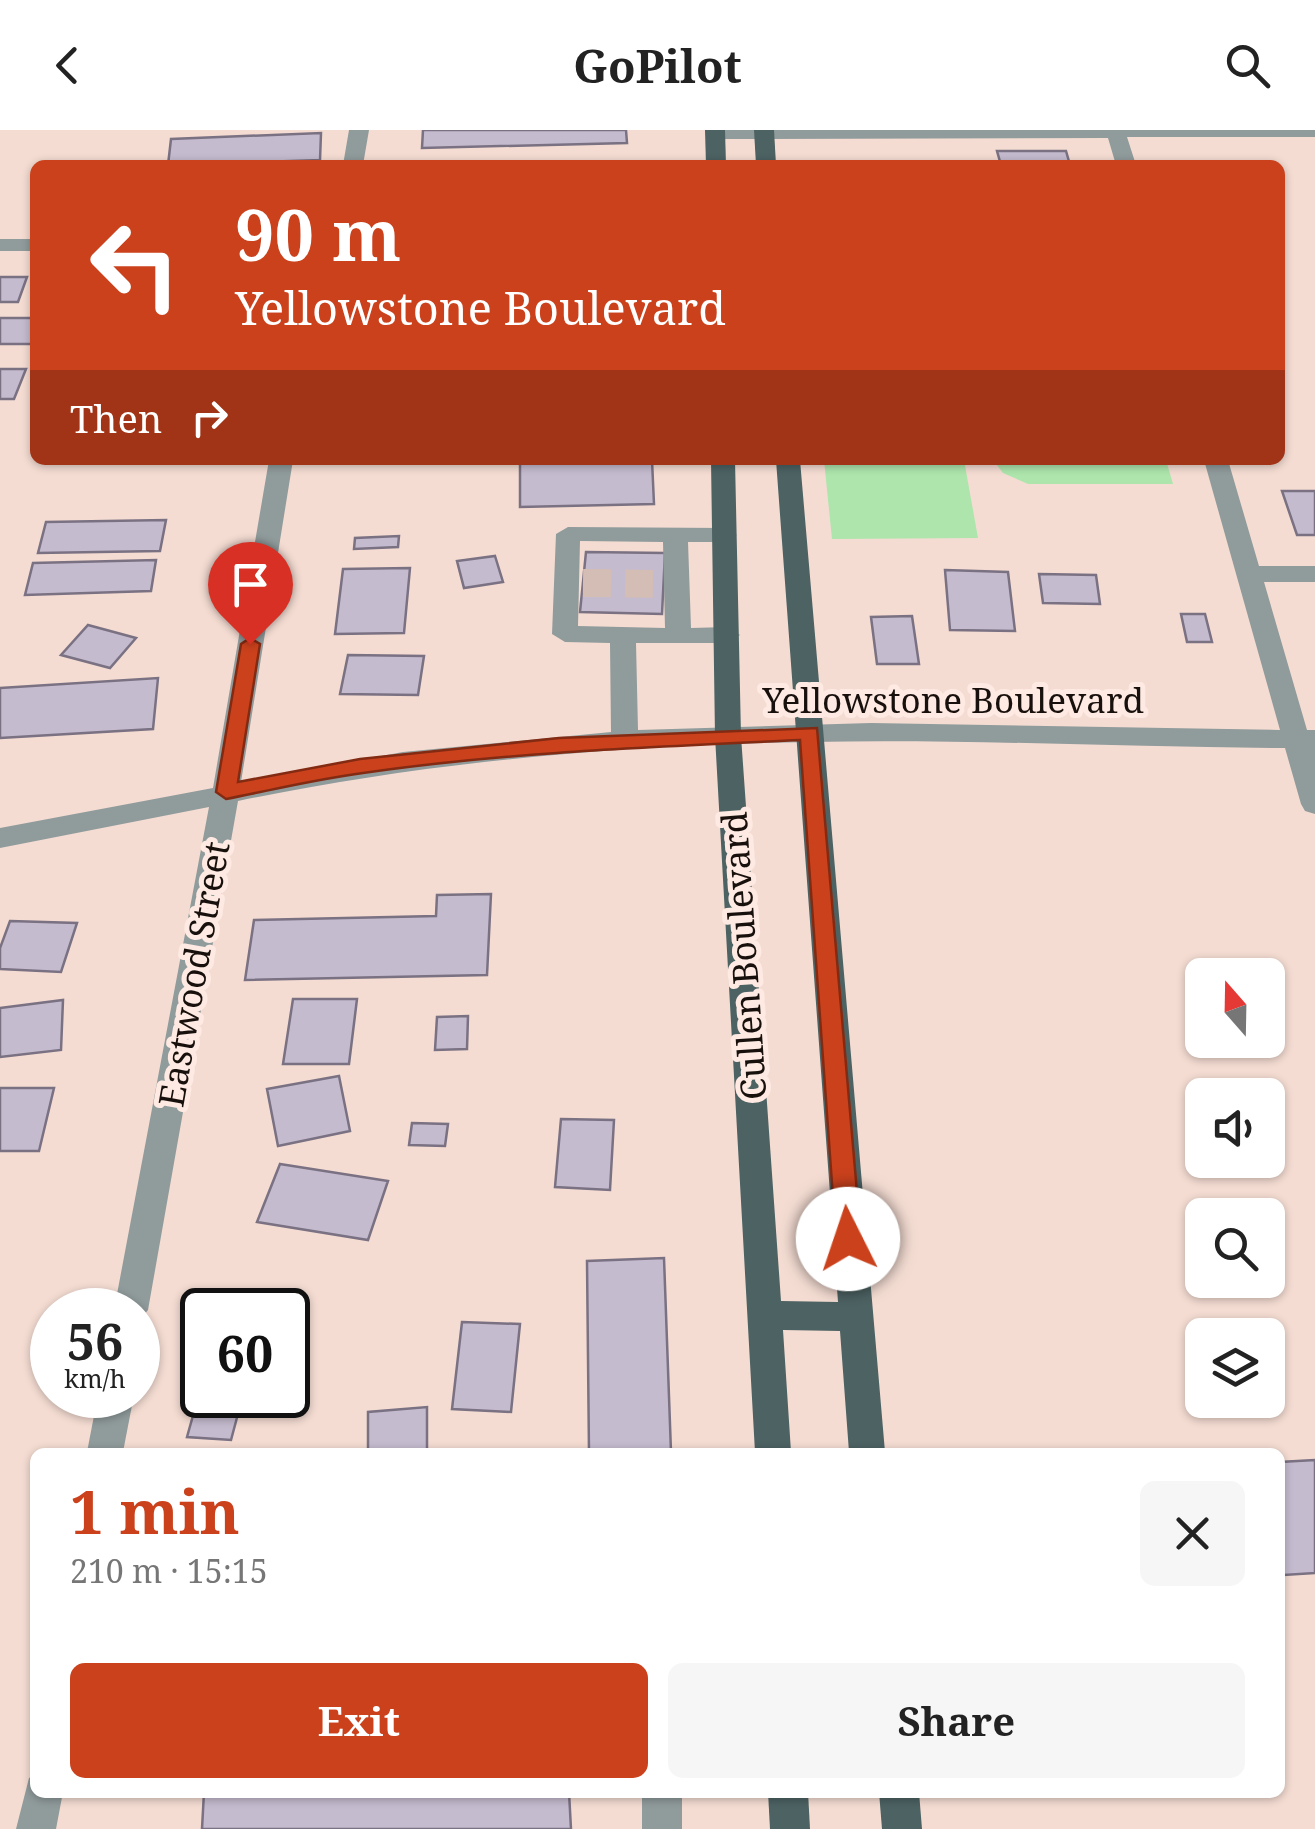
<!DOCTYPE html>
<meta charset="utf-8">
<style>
:root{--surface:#fff;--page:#f6f6f6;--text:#222;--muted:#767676;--accent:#ca411c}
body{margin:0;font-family:"Noto Serif",serif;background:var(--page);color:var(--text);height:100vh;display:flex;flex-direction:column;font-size:38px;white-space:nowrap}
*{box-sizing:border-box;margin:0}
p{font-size:32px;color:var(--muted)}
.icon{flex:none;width:55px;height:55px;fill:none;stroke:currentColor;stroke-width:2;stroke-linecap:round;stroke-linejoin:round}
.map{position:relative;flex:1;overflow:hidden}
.sheet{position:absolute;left:30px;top:1318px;width:1255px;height:350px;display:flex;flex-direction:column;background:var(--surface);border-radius:15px;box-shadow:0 2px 8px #0004}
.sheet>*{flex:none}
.banner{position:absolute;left:30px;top:30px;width:1255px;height:305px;border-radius:15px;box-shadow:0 2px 8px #0004;background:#ca411c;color:#fff;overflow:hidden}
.needle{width:65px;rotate:340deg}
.fabs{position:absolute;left:1185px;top:828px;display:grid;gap:20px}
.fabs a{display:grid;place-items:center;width:100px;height:100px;border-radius:15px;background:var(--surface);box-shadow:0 2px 8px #0004;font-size:50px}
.speed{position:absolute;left:30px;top:1158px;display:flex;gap:20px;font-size:50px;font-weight:700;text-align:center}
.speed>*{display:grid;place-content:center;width:130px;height:130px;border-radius:50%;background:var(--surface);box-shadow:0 2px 8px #0004;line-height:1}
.speed small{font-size:25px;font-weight:400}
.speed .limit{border:5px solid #111;border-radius:15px;background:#fff;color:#111}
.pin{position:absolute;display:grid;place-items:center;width:85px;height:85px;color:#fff;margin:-102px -42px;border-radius:50% 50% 50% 0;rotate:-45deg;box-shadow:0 0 10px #0007}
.pin .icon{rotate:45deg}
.me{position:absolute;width:110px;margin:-55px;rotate:356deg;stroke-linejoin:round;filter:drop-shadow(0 0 8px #0008)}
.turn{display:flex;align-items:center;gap:35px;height:210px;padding:0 40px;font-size:45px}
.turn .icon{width:130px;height:130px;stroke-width:2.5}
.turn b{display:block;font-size:70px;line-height:85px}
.then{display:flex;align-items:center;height:95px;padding:0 40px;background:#0003;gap:20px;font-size:38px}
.round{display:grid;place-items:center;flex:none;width:105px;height:105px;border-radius:15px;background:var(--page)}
.overview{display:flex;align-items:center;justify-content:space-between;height:170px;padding:0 40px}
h1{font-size:60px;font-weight:700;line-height:75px;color:var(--accent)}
.button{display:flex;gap:20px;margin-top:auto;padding:20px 40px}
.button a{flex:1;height:115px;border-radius:15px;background:var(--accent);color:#fff;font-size:40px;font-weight:700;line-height:115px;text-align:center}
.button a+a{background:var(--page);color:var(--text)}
header{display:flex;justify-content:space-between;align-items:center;height:130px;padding:0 40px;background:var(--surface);font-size:45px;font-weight:700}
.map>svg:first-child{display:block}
.green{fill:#ade5ac}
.building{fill:#c5bbcf;stroke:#7a7183;stroke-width:2.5}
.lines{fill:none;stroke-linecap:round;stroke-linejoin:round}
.minor-tunnel{stroke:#d3bdb4;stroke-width:28;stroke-dasharray:28 14;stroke-linecap:butt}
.minor{fill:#909b9c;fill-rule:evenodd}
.major{fill:#4d6263;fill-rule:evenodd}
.route{fill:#ca411c;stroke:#832a12;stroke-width:2.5}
.labels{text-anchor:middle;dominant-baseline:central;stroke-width:10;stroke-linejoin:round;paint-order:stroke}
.street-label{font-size:35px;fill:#18100c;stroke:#feeae3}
</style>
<header><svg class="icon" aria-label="back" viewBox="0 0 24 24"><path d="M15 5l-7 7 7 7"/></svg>GoPilot<svg class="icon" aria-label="search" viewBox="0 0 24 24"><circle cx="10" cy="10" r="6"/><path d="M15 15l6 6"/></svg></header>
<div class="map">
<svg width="1315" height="1699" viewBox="0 0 1315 1699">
<rect width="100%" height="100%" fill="#f4dcd2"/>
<!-- green -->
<g class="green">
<path d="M824,330h140l14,78 -146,1z"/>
<path d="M993,330h173l7,24h-145l-25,-11z"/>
</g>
<!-- building -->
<g class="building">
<path d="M423,0h203l1,13 -205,5z"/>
<path d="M321,3l-1,27 -152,5 3,-26z"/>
<path d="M997,21h69l4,14h-69z"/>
<path d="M0,147h27l-9,25h-18z"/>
<rect x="0" y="188" width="35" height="26"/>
<path d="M0,239h26l-12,30h-14z"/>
<path d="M520,330h132l2,44 -134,3z"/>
<path d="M1282,361h33v44h-18z"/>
<path d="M166,390l-6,31 -122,2 8,-31z"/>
<path d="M399,406l-1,11 -44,2 1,-11z"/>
<path d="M586,422l79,1 -3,61 -82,-2z"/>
<path d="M495,426l8,26 -39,6 -7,-27z"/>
<path d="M156,430l-5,31 -126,4 8,-32z"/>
<path d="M410,438l-6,65 -69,1 8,-65z"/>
<path d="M945,440l63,2 7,59 -65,-1z"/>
<path d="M1039,444l57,1 4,29 -57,-1z"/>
<path d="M1181,484h24l7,28h-25z"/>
<path d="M912,486l7,48h-42l-6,-47z"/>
<path d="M88,495l48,13 -26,30 -49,-13z"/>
<path d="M348,525l76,1 -6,39 -78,-1z"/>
<path d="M158,548l-5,51 -153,9v-50z"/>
<path d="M491,764l-4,81 -242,5 9,-60 182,-4 1,-21z"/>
<path d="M10,791l67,2 -16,49 -61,-3v-21z"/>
<path d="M293,869h64l-8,65h-66z"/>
<path d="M63,870l-2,50 -61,7v-49z"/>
<path d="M468,886l-1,33 -32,1 2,-33z"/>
<path d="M339,946l11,55 -72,15 -11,-57z"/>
<path d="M0,958h54l-15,63h-39z"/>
<path d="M561,989l53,1 -4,70 -55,-3z"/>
<path d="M412,993l36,1 -3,22 -36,-1z"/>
<path d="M280,1034l108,17 -20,59 -111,-18z"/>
<path d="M664,1128l7,194h-82l-2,-191z"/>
<path d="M462,1192l58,2 -9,88 -59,-3z"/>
<path d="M201,1257l1,8h41l-12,45 -44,-3z"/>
<path d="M427,1277v45h-59v-40z"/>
<path d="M1315,1330v113l-31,2 -4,-16v-97z"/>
<path d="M204,1662h365l2,37h-369z"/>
</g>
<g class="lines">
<!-- minor-tunnel -->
<path class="minor-tunnel" d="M583,453l80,1"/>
<!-- minor -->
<g class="minor">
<path d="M349,0h20l-6,35h-20z"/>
<path d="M707,0h608v7h-188l9,28h-20l-8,-27 -393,1 -7,-2z"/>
<rect x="0" y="109" width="35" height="12"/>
<path d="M269,330h24l-52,322 162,-30 208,-20 -1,-89 -45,-1 -13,-8 4,-100 12,-7 157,1 12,7 -12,7h-37l3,86 36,-1 13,8 -13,8h-91l2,87 233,-7 409,7 -76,-270h24l31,106h56v16h-51l43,148h8v84l-10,-3 -4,-7 -16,-56c-159,-1 -317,-9 -476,-6 -193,3 -383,20 -571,59l-90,509 -10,12v-12h-24l95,-503 -209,41v-20l213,-40zM580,411l83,1 2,86 -87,-2z"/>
<path d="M98,1265h36l-11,57h-36z"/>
<path d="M35,1645v17h28l-7,37h-40l13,-51z"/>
<rect x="642" y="1662" width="40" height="37"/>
</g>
<!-- major -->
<g class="major">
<path d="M705,0h20l1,35h-20z"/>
<path d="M754,0h20l2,35h-20z"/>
<path d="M711,330h24l6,276 40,565 57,1 -62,-842h24l85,992h-36l-9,-121 -57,-1 8,122h-36l-40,-716z"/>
<path d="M768,1662h40l2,37h-40z"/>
<path d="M879,1662h40l3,37h-40z"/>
</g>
</g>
<!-- route -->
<path class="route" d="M250,508l10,6 -22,138 122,-23 199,-21 258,-10 44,511 -4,7 -9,3 -8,-3 -4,-7 -36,-499c-146,7 -292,12 -437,33 -46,6 -91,17 -137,26l-10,-7 25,-148z"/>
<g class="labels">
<!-- street labels -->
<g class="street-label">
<text x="953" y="569">Yellowstone Boulevard</text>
<text transform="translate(743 826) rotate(-94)">Cullen Boulevard</text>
<text transform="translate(193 844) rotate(-80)">Eastwood Street</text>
</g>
</g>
</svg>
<div class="fabs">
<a><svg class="needle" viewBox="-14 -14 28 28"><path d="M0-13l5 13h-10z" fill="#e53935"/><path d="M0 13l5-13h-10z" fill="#767676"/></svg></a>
<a><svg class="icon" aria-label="sound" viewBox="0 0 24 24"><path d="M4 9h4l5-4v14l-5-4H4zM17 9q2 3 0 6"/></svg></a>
<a><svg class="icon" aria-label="search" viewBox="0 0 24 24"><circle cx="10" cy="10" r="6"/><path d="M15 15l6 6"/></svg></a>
<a><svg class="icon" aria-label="layers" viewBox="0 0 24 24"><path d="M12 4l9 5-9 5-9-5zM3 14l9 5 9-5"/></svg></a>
</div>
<div class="speed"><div>56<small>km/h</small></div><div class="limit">60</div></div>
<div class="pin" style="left:250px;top:514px;background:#d93025"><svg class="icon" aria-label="arrive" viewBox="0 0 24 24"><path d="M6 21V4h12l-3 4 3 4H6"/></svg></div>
<svg class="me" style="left:848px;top:1109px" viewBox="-20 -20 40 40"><circle r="19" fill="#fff"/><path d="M0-13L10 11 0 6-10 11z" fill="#ca411c"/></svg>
<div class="banner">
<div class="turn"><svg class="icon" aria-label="left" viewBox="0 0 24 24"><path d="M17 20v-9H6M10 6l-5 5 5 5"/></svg><div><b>90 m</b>Yellowstone Boulevard</div></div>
<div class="then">Then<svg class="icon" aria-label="right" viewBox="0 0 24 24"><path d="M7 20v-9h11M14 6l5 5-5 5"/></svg></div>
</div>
<section class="sheet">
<div class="overview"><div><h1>1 min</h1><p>210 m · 15:15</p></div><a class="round"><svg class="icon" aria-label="close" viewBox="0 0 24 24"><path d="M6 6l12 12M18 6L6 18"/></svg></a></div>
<div class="button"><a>Exit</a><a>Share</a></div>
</section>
</div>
